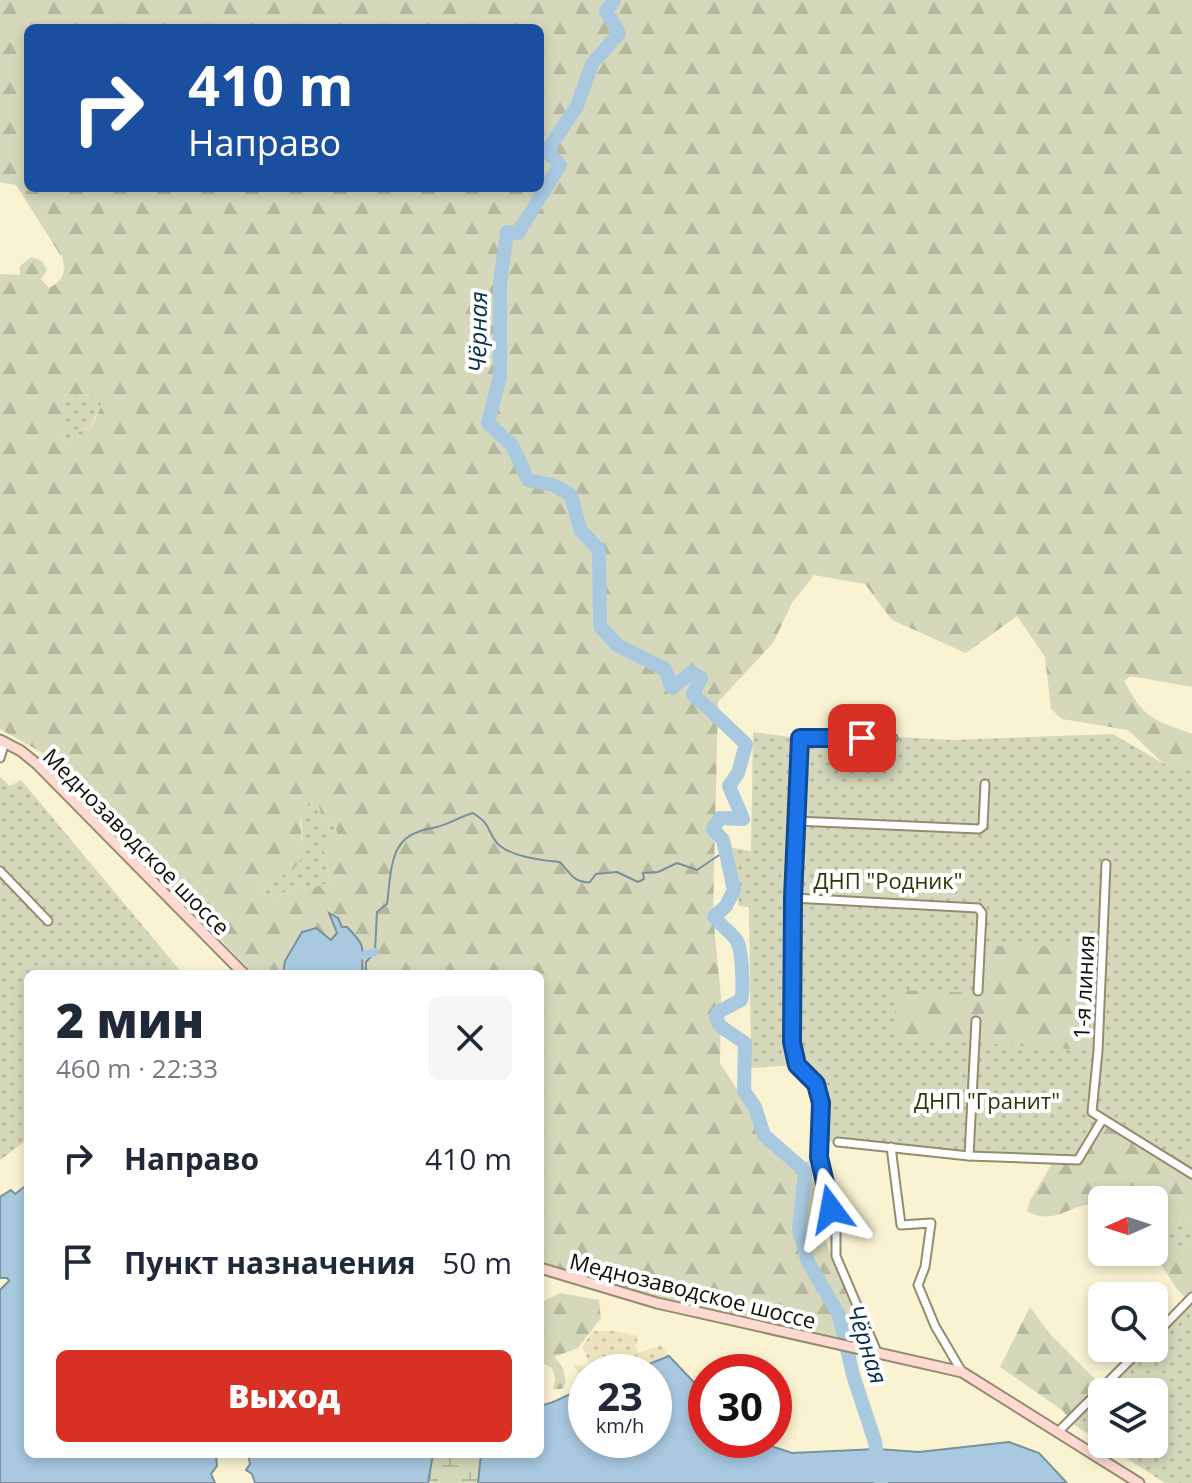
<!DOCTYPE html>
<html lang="ru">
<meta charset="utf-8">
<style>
:root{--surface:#fff;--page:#f6f6f7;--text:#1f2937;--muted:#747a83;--accent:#d93025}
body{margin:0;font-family:"Open Sans",sans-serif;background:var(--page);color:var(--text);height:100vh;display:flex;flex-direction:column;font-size:30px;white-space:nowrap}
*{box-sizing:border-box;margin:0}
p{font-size:26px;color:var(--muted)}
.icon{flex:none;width:44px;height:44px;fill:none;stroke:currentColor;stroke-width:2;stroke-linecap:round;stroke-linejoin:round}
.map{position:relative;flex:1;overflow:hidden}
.sheet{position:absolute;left:24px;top:970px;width:520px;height:488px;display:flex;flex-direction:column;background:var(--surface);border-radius:12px;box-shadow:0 4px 12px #0003}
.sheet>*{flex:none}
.top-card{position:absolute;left:24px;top:24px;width:520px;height:168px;border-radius:12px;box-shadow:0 4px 12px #0003;background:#1a4fa0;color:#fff;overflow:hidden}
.needle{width:52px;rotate:267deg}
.buttons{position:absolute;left:1088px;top:1186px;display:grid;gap:16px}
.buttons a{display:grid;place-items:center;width:80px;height:80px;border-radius:12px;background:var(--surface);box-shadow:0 4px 12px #0003;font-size:40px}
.speed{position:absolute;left:568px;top:1354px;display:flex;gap:16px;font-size:40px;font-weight:700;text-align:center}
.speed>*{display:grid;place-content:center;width:104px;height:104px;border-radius:50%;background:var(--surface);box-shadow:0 4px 12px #0003;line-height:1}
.speed small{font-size:20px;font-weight:400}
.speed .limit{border:12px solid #d22;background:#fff;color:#111}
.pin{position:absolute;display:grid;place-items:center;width:68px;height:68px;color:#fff;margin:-34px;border-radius:16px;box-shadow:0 4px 12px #0006}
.me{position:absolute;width:88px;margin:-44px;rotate:347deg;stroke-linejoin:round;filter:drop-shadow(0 0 6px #0008)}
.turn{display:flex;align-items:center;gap:28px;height:168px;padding:0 32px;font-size:36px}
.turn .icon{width:104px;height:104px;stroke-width:2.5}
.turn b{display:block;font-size:56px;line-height:68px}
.round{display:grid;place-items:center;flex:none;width:84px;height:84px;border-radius:12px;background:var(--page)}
.head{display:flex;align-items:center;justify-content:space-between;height:136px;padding:0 32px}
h1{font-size:48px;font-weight:800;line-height:60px}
.cta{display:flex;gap:16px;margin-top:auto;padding:16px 32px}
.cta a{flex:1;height:92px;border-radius:12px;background:var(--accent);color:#fff;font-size:32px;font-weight:800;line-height:92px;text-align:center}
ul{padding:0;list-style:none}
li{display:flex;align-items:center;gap:24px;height:104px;padding:0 32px}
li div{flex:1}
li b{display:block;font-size:30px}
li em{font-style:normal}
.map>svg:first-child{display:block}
.grass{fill:url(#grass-dots);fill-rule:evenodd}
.forest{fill:url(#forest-firs);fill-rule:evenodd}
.wetland{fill:url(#wetland-marsh)}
.sand{fill:url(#sand-dots)}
.water{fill:#a8c9e0;stroke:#7a919e;stroke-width:2}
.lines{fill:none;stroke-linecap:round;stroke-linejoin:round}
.stream{stroke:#7a919e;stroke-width:2}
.canal{stroke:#a8c9e0;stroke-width:8}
.river{stroke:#a8c9e0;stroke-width:14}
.minor-casing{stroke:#938c6e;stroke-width:11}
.secondary-casing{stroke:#938c6e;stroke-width:13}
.minor{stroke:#fff;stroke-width:7}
.secondary{stroke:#fed9d1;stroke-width:9}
.route-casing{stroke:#114b97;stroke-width:20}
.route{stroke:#1a73e8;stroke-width:14}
.labels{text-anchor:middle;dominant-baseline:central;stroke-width:8;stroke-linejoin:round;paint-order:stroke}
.street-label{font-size:22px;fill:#100d04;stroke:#fff}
.park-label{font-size:22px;fill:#323406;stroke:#fff}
.water-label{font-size:24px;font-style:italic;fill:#043049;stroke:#fff}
</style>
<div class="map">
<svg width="1192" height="1483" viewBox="0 0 1192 1483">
<defs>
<pattern id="grass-dots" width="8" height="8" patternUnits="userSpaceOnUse" patternTransform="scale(2)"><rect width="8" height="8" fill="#d5d8ba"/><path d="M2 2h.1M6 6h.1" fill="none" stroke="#b6b89e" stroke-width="1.8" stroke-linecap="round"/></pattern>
<pattern id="forest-firs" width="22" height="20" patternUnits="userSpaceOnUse" patternTransform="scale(2)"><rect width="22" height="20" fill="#d5d8ba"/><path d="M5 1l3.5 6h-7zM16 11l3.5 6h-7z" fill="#b6b89e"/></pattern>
<pattern id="wetland-marsh" width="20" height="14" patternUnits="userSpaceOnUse" patternTransform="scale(2)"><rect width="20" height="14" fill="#d5d8ba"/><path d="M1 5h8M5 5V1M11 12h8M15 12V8" fill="none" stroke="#b6b89e"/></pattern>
<pattern id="sand-dots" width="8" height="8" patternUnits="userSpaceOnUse" patternTransform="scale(2)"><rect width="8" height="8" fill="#ede4bf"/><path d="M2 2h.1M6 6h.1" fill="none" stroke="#cac2a2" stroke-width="1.8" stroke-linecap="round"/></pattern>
</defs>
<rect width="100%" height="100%" fill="#f9f3d1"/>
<!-- grass -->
<g class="grass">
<path d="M89,395l13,8 -12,24 -11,5 -3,11 -7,8c-8,-16 -7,-32 -5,-49l13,-6z"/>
<path d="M753,732l47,6 98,-1 54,3 161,-6 51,30 28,5v405l-114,-14 -110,-4 -147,-16 -5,-56 -19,-19 -46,3 -2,-161 -10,-1 -7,-58 19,3zM978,993l8,49 -92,-3z"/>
<path d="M0,777l10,9 11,-6 162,194h-155v165l-28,21z"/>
<path d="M319,799l3,22 13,4 2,10 -5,4 -8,20 8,23 -25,7 -14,-3 -15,11 -24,-5 21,-14 28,-28 -2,-36 8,-12z"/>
<path d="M1173,1223l19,1v22l-10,8 -14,-9 -8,-18z"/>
<path d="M1192,1297v186h-27l-61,-39h50v-52h-52v51l-32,-21 72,-74h12v-12z"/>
</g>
<!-- forest -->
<g class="forest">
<path d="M0,0h1192v687l-61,-11 -7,5c21,39 29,38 68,53v35l-28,-5 -36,-34 -66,-11 -11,-10 -6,-52 -28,-41 -51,37 -74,-33 -27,-36 -51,-9 -22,28 -19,40 -55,59 -5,212 8,83 -1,66 27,42 13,34 30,28 19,-6 17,81 41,101 -223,-49 -104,-31v-289h-178l1,-13 -33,-47 8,19 -7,7 -46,20 -2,14h-30l-207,-219 -46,-26v-455l20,1v-9l11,-9 11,4 5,9 -6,9 8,9c14,-7 16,-14 14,-29l-47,-74 -16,-3zM28,28h512v160h-512zM89,395l13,9 -11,23 -12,5 -3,11 -7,7c-8,-15 -6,-31 -5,-48l13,-6zM318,800l4,21 13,4 2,9 -15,9 2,16 8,23 -25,7 -14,-3 -15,11 -23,-5c12,-12 31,-15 43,-28 12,-14 -2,-35 4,-50 2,-4 5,-8 7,-12z"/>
<path d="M982,946l120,1 -5,104 -143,-10 -60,-1 2,-50 82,3z"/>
<path d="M1102,1121l90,53v50l-19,-1 -13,4 8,18 14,8 10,-7v51l-4,4 -11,-12 -24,-37 1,-52h-52v5c-30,-6 -44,23 -75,6l3,-10 24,-41h24z"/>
<path d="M560,1293l39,7 2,18 -23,30 -24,9c9,8 10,14 12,26l-4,6h-9l2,-11 -3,-10 -12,-6v-59z"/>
<path d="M1030,1307l20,27 49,49 -31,34 -6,-7 -62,-43z"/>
</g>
<!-- wetland -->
<path class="wetland" d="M433,1454h48l-3,29h-50z"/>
<!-- sand -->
<path class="sand" d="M593,1331h22l23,5 -2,11 3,6 22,-8 8,11 -40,16h-43v19l-7,-1 3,-12 -9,-13 12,1 4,-4 -7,-15z"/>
<!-- water -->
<g class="water">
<path d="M329,913l9,5 4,9h5c21,21 15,21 15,47h-79l2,-13 17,-29 14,-4 15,12 6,-7z"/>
<path d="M28,1184v270h188l1,12 -6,8 4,9h-215v-193l9,-9 -2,-3h-7v-81l11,-7 4,4z"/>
<path d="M669,1356l37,39v45h47l39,13 85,-4 42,3 90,-10 30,11 28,30h-589l3,-29h59v-49c15,1 28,-15 46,-14v49h68v-68h-25z"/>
<path d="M248,1454h185l-5,29h-173l-3,-9 -6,-4 4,-6z"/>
</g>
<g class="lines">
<!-- stream -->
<path class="stream" d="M366,974v-12l9,-10 2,-40 10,-8c4,-27 1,-62 31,-72 6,-3 13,-3 19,-5 13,-3 24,-11 36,-14 20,13 13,17 24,30 13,14 45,17 63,19 10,11 15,22 30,20l6,-8 21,-2 21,10 6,-3 -1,-6 15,-1 19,-9 20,7 28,-19"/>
<!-- canal -->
<path class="canal" d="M357,957l18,-5"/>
<!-- river -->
<path class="river" d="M614,0l-8,11 13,22 -27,31 -15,42 -30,45 13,14 -42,68 -11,-1 -7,52v92l-12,47 24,22 16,35 25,5 18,10 9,34 19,21 1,76 17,19 48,24 7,19 20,-16 9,6 -8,16 53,50 -8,29 -9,13 14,33 -23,-1 -7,11 10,11 11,50 -8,16 -12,11c7,9 17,15 23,24 5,9 7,49 4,59l-21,11 -4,6 4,9 25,17 -1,48 11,16 9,28 41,36 -6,58 9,33 31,53 14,60 22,67 6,41"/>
<!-- minor casing -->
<g class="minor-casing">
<g id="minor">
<path d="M0,758l5,-16"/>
<path d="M796,821l183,8 4,-3 2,-42"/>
<path d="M1106,864l-8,187 -6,61 100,62"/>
<path d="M0,871l48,50"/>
<path d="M793,898l185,10 4,5 -4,78"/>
<path d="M838,1142l131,14 109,4 24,-40"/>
<path d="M891,1147l10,78 30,-2 -6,44 -7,18 17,41 27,46"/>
<path d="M969,1156l7,-135"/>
<path d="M1154,1336l38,-39"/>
<path d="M877,1352l-41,-96v-27l-17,-72 2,-54 -5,-19 -19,-19 -4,-10v-157l7,-160h93"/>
<path d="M1059,1431l83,-83"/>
</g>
</g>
<!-- secondary casing -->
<g class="secondary-casing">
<g id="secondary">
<path d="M0,740l21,11 16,13 207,210"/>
<path d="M540,1268l117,35 305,69 177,111"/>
</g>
</g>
<!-- minor -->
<use href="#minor" class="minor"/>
<!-- secondary -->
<use href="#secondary" class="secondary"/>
</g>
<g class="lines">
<!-- route casing -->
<g class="route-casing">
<path id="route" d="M831,1209l-12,-52 2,-54 -5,-19 -19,-19 -5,-23 1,-144 7,-160h62"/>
</g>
<!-- route -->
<use href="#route" class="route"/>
</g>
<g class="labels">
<!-- street labels -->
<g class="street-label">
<text transform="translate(137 841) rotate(45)">Меднозаводское шоссе</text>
<text transform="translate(1083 987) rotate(-87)">1-я линия</text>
<text transform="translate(693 1290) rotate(14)">Меднозаводское шоссе</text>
</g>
<!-- park labels -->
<g class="park-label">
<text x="888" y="880">ДНП "Родник"</text>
<text x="987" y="1100">ДНП "Гранит"</text>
</g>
<!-- water labels -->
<g class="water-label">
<text transform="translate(477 332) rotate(-89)">Чёрная</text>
<text transform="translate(868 1344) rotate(72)">Чёрная</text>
</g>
</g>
</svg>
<div class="buttons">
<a><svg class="needle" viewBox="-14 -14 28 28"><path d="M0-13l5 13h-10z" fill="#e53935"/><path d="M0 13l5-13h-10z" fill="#747a83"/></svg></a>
<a><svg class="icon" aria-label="search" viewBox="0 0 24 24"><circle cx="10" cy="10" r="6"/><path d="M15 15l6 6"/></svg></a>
<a><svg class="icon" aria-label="layers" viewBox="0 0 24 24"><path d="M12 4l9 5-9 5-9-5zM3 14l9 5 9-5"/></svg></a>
</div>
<div class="speed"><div>23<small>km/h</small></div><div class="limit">30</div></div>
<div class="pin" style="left:862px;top:738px;background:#d93025"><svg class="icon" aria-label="arrive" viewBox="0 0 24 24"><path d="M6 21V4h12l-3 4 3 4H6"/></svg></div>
<svg class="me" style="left:831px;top:1209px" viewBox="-20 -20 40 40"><path d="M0-17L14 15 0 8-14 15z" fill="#1a73e8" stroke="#fff" stroke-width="4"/></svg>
<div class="top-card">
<div class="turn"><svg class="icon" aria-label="right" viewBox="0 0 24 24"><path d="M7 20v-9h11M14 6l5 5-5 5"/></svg><div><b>410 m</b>Направо</div></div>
</div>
<section class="sheet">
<div class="head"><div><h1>2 мин</h1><p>460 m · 22:33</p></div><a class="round"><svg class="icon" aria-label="close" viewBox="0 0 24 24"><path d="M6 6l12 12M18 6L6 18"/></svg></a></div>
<ul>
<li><svg class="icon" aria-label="right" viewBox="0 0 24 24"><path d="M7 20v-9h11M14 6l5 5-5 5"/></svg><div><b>Направо</b></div><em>410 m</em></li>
<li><svg class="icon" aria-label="arrive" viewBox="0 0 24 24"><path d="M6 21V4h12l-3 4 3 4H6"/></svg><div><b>Пункт назначения</b></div><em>50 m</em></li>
</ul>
<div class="cta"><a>Выход</a></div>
</section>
</div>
